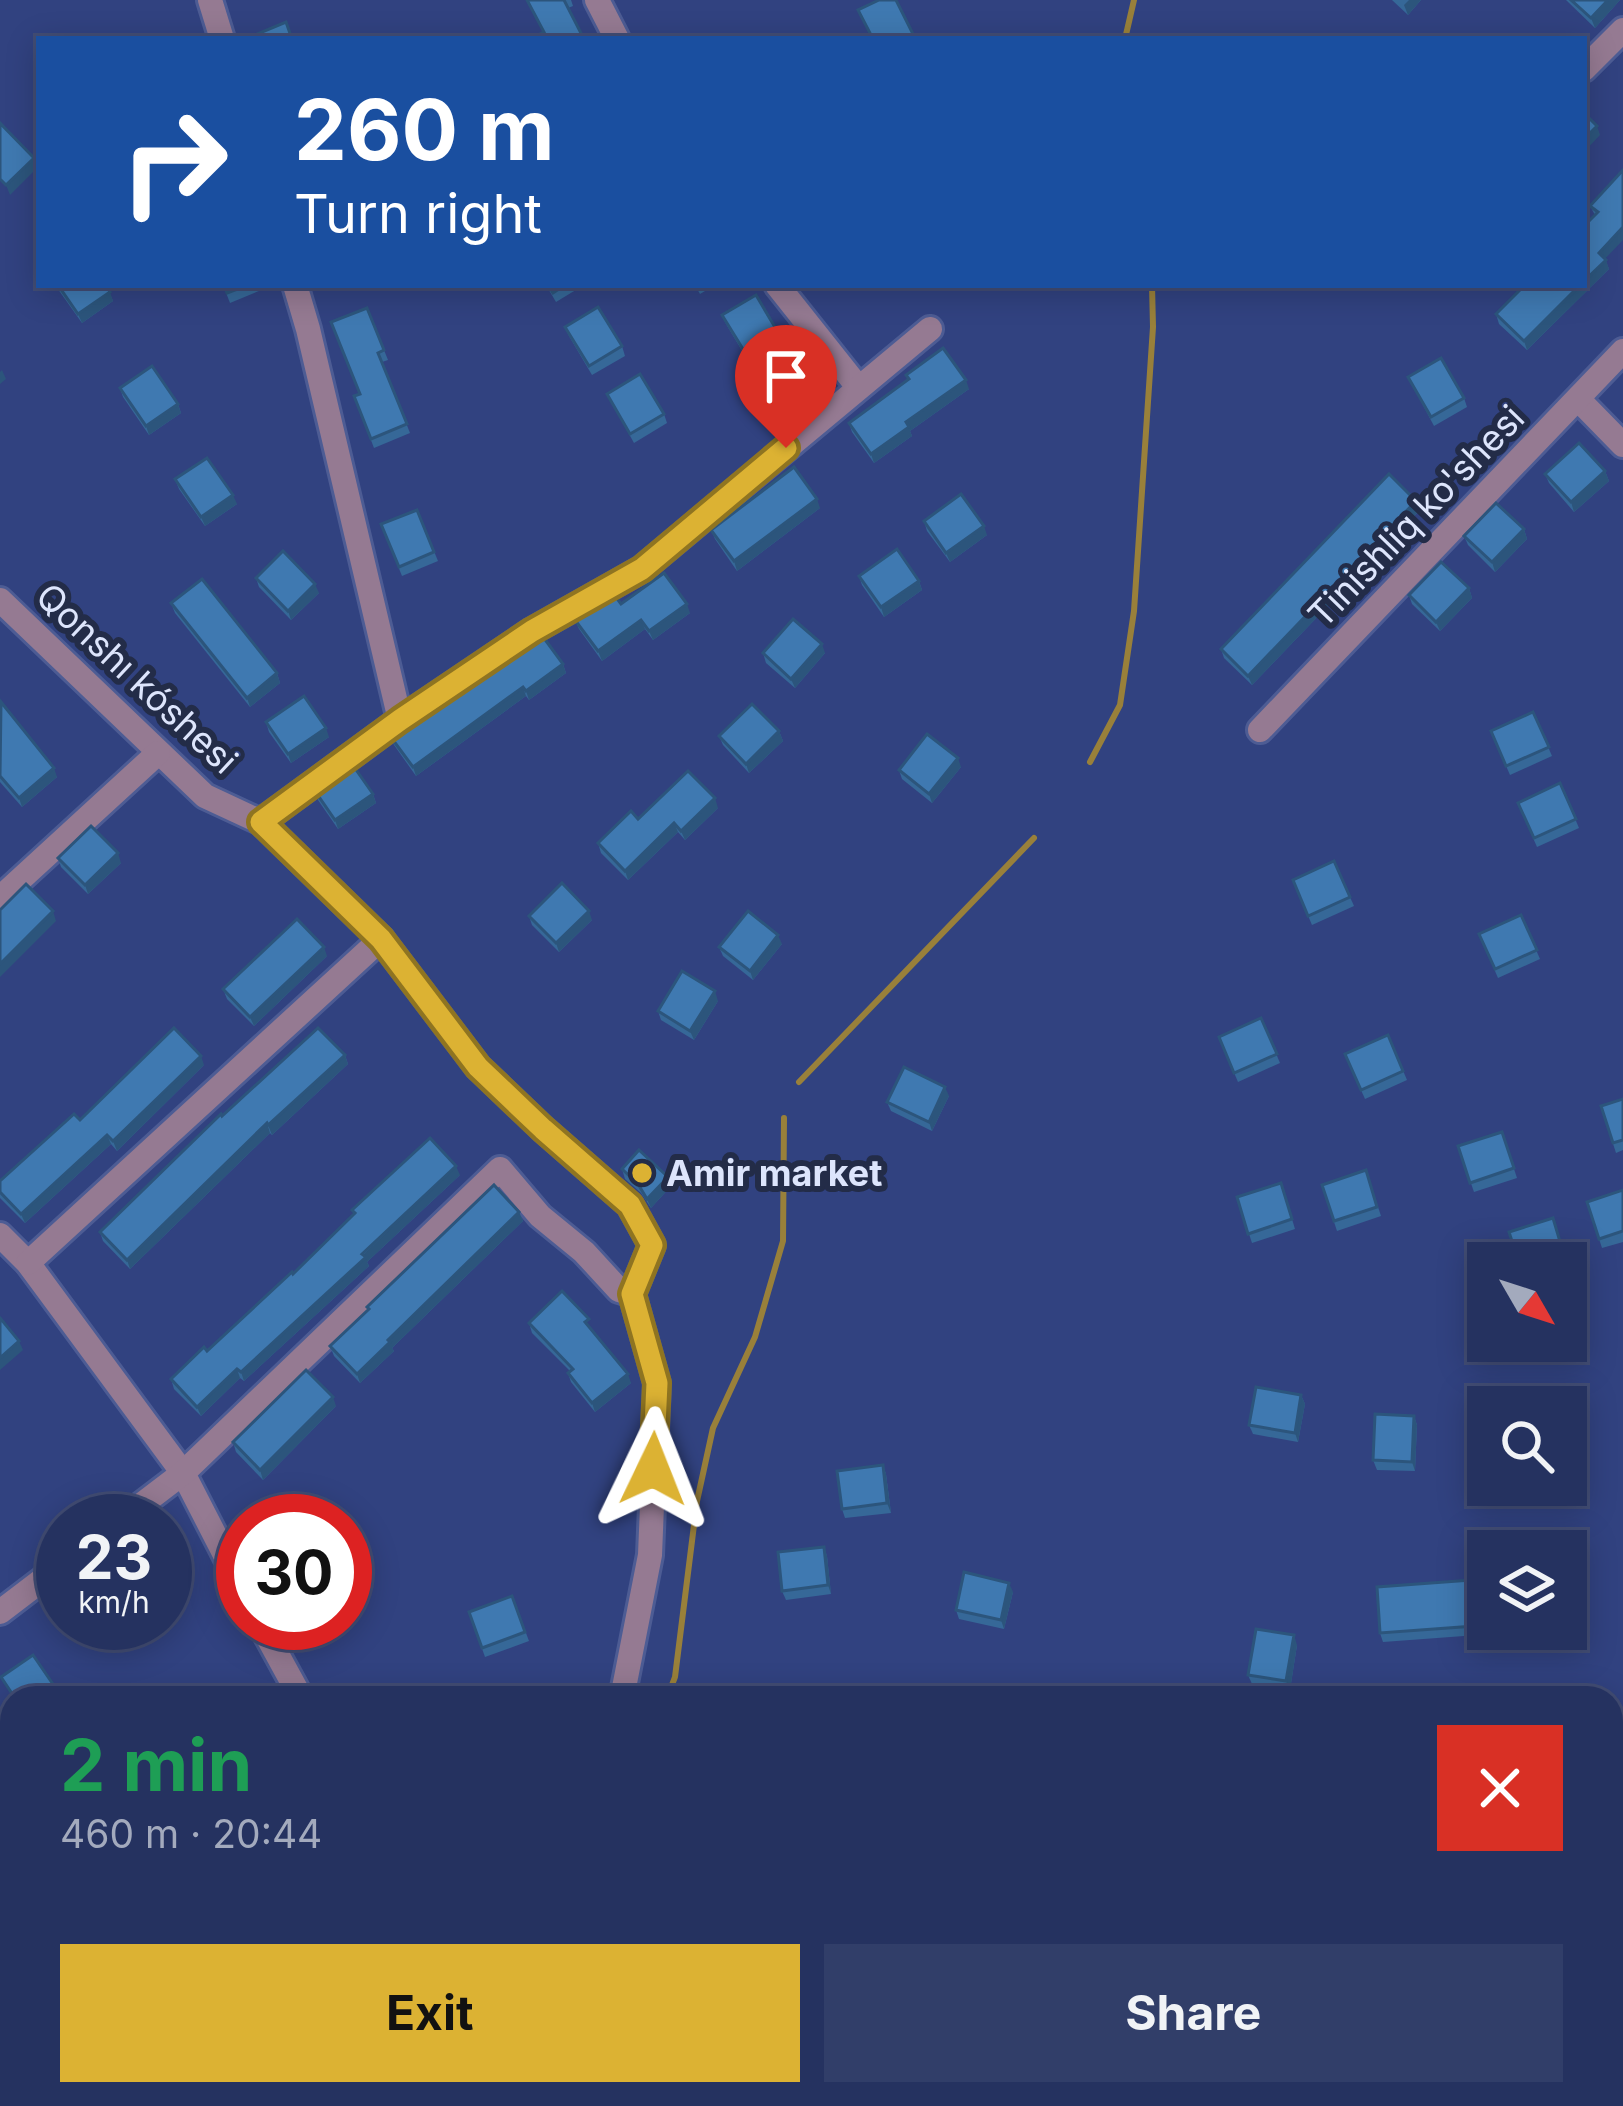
<!DOCTYPE html>
<meta charset="utf-8">
<style>
:root{--surface:#253260;--page:#313e69;--text:#f1f3f6;--muted:#a3aabd;--line:#424d75;--accent:#dcb233}
body{margin:0;font-family:Inter,sans-serif;background:var(--page);color:var(--text);height:100vh;display:flex;flex-direction:column;font-size:45px;white-space:nowrap}
*{box-sizing:border-box;margin:0}
p{font-size:39px;color:var(--muted)}
.icon{flex:none;width:66px;height:66px;fill:none;stroke:currentColor;stroke-width:2;stroke-linecap:round;stroke-linejoin:round}
.map{position:relative;flex:1;overflow:hidden}
.sheet{position:absolute;left:0px;top:1686px;width:1623px;height:420px;display:flex;flex-direction:column;background:var(--surface);border-radius:36px 36px 0 0;box-shadow:0 6px 30px #0003,0 0 0 3px var(--line)}
.sheet>*{flex:none}
.top-card{position:absolute;left:36px;top:36px;width:1551px;height:252px;border-radius:0px;box-shadow:0 6px 30px #0003,0 0 0 3px var(--line);background:#1a4fa0;color:#fff;overflow:hidden}
.needle{width:78px;rotate:129deg}
.tools{position:absolute;left:1467px;top:1242px;display:grid;gap:24px}
.tools a{display:grid;place-items:center;width:120px;height:120px;border-radius:0px;background:var(--surface);box-shadow:0 6px 30px #0003,0 0 0 3px var(--line);font-size:60px}
.speed{position:absolute;left:36px;top:1494px;display:flex;gap:24px;font-size:60px;font-weight:700;text-align:center}
.speed>*{display:grid;place-content:center;width:156px;height:156px;border-radius:50%;background:var(--surface);box-shadow:0 6px 30px #0003,0 0 0 3px var(--line);line-height:1}
.speed small{font-size:30px;font-weight:400}
.speed .limit{border:18px solid #d22;background:#fff;color:#111}
.pin{position:absolute;display:grid;place-items:center;width:102px;height:102px;color:#fff;margin:-123px -51px;border-radius:50% 50% 50% 0;rotate:-45deg;box-shadow:0 0 12px #0007}
.pin .icon{rotate:45deg}
.me{position:absolute;width:132px;margin:-66px;rotate:2deg;stroke-linejoin:round;filter:drop-shadow(0 0 9px #0008)}
.turn{display:flex;align-items:center;gap:42px;height:252px;padding:0 60px;font-size:54px}
.turn .icon{width:156px;height:156px;stroke-width:2.5}
.turn b{display:block;font-size:84px;line-height:102px}
.round{display:grid;place-items:center;flex:none;width:126px;height:126px;border-radius:0px;background:var(--page)}
.summary{display:flex;align-items:center;justify-content:space-between;height:204px;padding:0 60px}
h1{font-size:72px;font-weight:700;line-height:90px;color:#1e9e55}
.action{display:flex;gap:24px;margin-top:auto;padding:24px 60px}
.action a{flex:1;height:138px;border-radius:0px;background:var(--accent);color:#111;font-size:48px;font-weight:700;line-height:138px;text-align:center}
.action a+a{background:var(--page);color:var(--text)}
.map>svg:first-child{display:block}
.lines{fill:none;stroke-linecap:round;stroke-linejoin:round}
.stream{stroke:#99803a;stroke-width:6}
.minor-casing{stroke:#4d5c94;stroke-width:30}
.minor{stroke:#957a92;stroke-width:24}
.wall{fill:#366898}
.shaded-wall{fill:#2c557c}
.building{fill:#3f79b1;stroke:#2c557c;stroke-width:3}
.route-casing{stroke:#8f7421;stroke-width:30}
.route{stroke:#dcb233;stroke-width:21}
.poi-dot{fill:#dcb233;stroke:#232c48;stroke-width:4.5}
.labels{text-anchor:middle;dominant-baseline:central;stroke-width:12;stroke-linejoin:round;paint-order:stroke}
.street-label{font-size:36px;fill:#dde5fc;stroke:#232c48}
.poi-label{font-size:36px;font-weight:bold;fill:#dde5fc;stroke:#232c48;text-anchor:start}
</style>
<div class="map">
<svg width="1623" height="2106" viewBox="0 0 1623 2106">
<rect width="100%" height="100%" fill="#314280"/>
<g class="lines">
<!-- stream -->
<g class="stream">
<path d="M1125,39l9,-39"/>
<path d="M1090,762l30,-57 14,-94 19,-284 -1,-42"/>
<path d="M799,1082l235,-244"/>
<path d="M667,1698l8,-21 22,-176 16,-73 42,-91 28,-96 1,-123"/>
</g>
<!-- minor casing -->
<g class="minor-casing">
<g id="minor">
<path d="M210,0l12,39"/>
<path d="M597,0l20,39"/>
<path d="M1584,69l39,-39"/>
<path d="M295,285l13,44 92,391"/>
<path d="M777,285l81,102"/>
<path d="M1578,399l45,46"/>
<path d="M0,600l205,196 56,26 120,117 97,128 65,62 87,76 22,40 -20,49 25,89 -7,172 -28,143"/>
<path d="M1260,730l363,-379"/>
<path d="M261,822l139,-102 132,-89 110,-62 288,-240"/>
<path d="M0,898l158,-145"/>
<path d="M0,1235l28,28 155,210 60,117"/>
<path d="M28,1263l353,-324"/>
<path d="M120,1521l63,-48 317,-304 40,47 44,36 35,38 13,4"/>
<path d="M0,1612l63,-48"/>
<path d="M260,1623l41,75"/>
<path d="M0,1735l12,14"/>
<path d="M319,2094l11,12"/>
<path d="M514,2094l7,12"/>
<path d="M540,2106l2,-12"/>
</g>
</g>
<!-- minor -->
<use href="#minor" class="minor"/>
</g>
<!-- wall -->
<g class="wall">
<path d="M526,0h45l2,6 -5,2 16,31 -41,-7z"/>
<path d="M1392,0h29l-13,15z"/>
<path d="M1566,0h54l-25,28z"/>
<path d="M1623,170l-18,89 4,10 -82,81 -28,-26 -3,-10 88,-29 11,-70 -5,-9z"/>
<path d="M55,285h51l7,16 -31,22z"/>
<path d="M223,285h42l1,3 -36,15z"/>
<path d="M546,285h38l-28,17z"/>
<path d="M695,285h20l-15,9z"/>
<path d="M367,308l21,52 -6,2 28,71 -36,15 -20,-52 6,-2z"/>
<path d="M722,315l57,19 4,10 -33,20 -24,-40z"/>
<path d="M565,327l57,19 3,10 -33,19 -23,-39z"/>
<path d="M906,375l63,14 -59,42 2,5 -38,27 -22,-31 -3,-9 59,-43z"/>
<path d="M1408,377l56,21 3,9 -33,19z"/>
<path d="M120,388l58,16 3,9 -32,22 -26,-38z"/>
<path d="M607,394l57,20 3,9 -33,20z"/>
<path d="M1605,471l4,10 -35,31 -25,-29 -4,-9z"/>
<path d="M175,479l62,25 -32,22 -26,-37z"/>
<path d="M820,508l-83,63 -22,-32 -4,-9z"/>
<path d="M417,510l21,51 -36,15 -21,-52z"/>
<path d="M1420,510l-168,175 -28,-27 -3,-9z"/>
<path d="M924,521l63,14 -37,27 -23,-31z"/>
<path d="M1524,529l3,10 -32,33 -27,-27 -4,-9z"/>
<path d="M859,576l60,5 3,9 -38,27 -22,-32z"/>
<path d="M256,578l63,15 -28,27 -32,-33z"/>
<path d="M1469,588l3,10 -32,33 -28,-27 -3,-9z"/>
<path d="M171,603l106,70 3,10 -30,24 -75,-94z"/>
<path d="M690,613l-37,27 -8,-11 -43,32 -23,-32 -4,-9z"/>
<path d="M763,653h62l-30,35 -29,-25z"/>
<path d="M563,664l3,9 -37,27 -3,-4 -110,80 -22,-31 -4,-9z"/>
<path d="M0,703l57,74 -35,30 -22,-25z"/>
<path d="M1533,712l19,44 -42,19 -19,-44z"/>
<path d="M266,722l63,15 -38,26 -22,-31z"/>
<path d="M779,731l4,10 -34,32 -26,-28 -4,-9z"/>
<path d="M961,767l-29,36 -30,-24 -3,-9z"/>
<path d="M1560,783l19,45 -42,19 -19,-44z"/>
<path d="M315,791l58,3 3,9 -38,26 -20,-29z"/>
<path d="M718,808l-33,32 -7,-8 -50,48 -27,-27 -3,-10 40,-24z"/>
<path d="M58,858l63,5 -33,31 -27,-27z"/>
<path d="M1334,861l20,45 -42,19 -19,-45z"/>
<path d="M1521,915l19,44 -42,19 -19,-44z"/>
<path d="M529,916l63,4 -33,32 -27,-27z"/>
<path d="M782,944l-29,36 -30,-24 -4,-9z"/>
<path d="M327,956l-73,70 -27,-27 -4,-10z"/>
<path d="M718,1001l-24,39 -33,-20 -3,-9z"/>
<path d="M1261,1018l19,45 -42,19 -19,-45z"/>
<path d="M1388,1035l19,45 -42,19 -20,-45z"/>
<path d="M345,1055l3,9 -76,71 -2,-2 -140,136 -27,-28 -3,-9 122,-116z"/>
<path d="M204,1065l-87,86 -6,-7 -86,79 -25,-25v-17l80,-61z"/>
<path d="M949,1096l-17,35 -41,-20 -4,-9z"/>
<path d="M1623,1099v51l-7,3 -15,-47z"/>
<path d="M1502,1132l15,46 -43,14 -16,-46z"/>
<path d="M622,1169l46,8 3,9 -20,22 -10,-15 -16,-14z"/>
<path d="M1366,1170l15,46 -44,15 -15,-46z"/>
<path d="M460,1175l-93,87 2,4 -125,115 -4,-3 -39,38 -27,-27 -3,-10 36,-28 86,-77 61,-59 -2,-5z"/>
<path d="M1281,1183l14,46 -43,14 -15,-46z"/>
<path d="M1623,1190v52l-21,6 -15,-46z"/>
<path d="M519,1212l4,9 -131,127 2,3 -34,32 -26,-27 -4,-10z"/>
<path d="M1553,1218l15,46 -49,-1z"/>
<path d="M529,1323l63,5 -1,1 40,54 -36,29 -24,-30 -3,-9 2,-2 -38,-38z"/>
<path d="M1301,1395l4,9 -7,38 -45,-8 -4,-9z"/>
<path d="M336,1406l-73,74 -27,-28 -3,-10z"/>
<path d="M1414,1416l3,9 -2,46 -38,-1 -4,-10z"/>
<path d="M883,1465l3,9 5,39 -46,5 -3,-9z"/>
<path d="M824,1547l3,9 4,38 -45,6 -4,-9z"/>
<path d="M1485,1579l3,7v43h3v5l-108,8 -3,-9z"/>
<path d="M1013,1592l-9,37 -45,-10 -3,-9z"/>
<path d="M512,1596l17,45 -44,16 -16,-45z"/>
<path d="M1297,1645l-7,45 -38,-6 -4,-9z"/>
<path d="M1623,1897v73l-12,-14v-48z"/>
<path d="M0,2011l12,15v33l-12,6z"/>
</g>
<!-- shaded-wall -->
<g class="shaded-wall">
<path d="M1409,0h12l-13,15 -4,-10z"/>
<path d="M1608,0h12l-25,28 -4,-10z"/>
<path d="M1597,126l3,9 -16,17v-13z"/>
<path d="M34,158l3,10 -27,27 -4,-10z"/>
<path d="M1623,227v13l-21,22 -3,-9z"/>
<path d="M1606,260l3,9 -82,81 -3,-9 56,-56h4v-4z"/>
<path d="M110,292l3,9 -31,22 -4,-9z"/>
<path d="M2,370l4,9 -6,5v-12z"/>
<path d="M966,380l3,9 -59,42 2,5 -38,27 -3,-9 35,-32z"/>
<path d="M178,404l3,9 -32,22 -3,-9z"/>
<path d="M1605,471l4,10 -35,31 -3,-10z"/>
<path d="M233,495l4,9 -32,22 -4,-9z"/>
<path d="M817,499l3,9 -83,63 -3,-10z"/>
<path d="M1416,501l4,9 -168,175 -4,-9z"/>
<path d="M984,526l3,9 -37,27 -4,-9z"/>
<path d="M1524,529l3,10 -32,33 -3,-10z"/>
<path d="M919,581l3,9 -38,27 -3,-10z"/>
<path d="M315,584l4,9 -28,27 -3,-9z"/>
<path d="M1469,588l3,10 -32,33 -4,-9z"/>
<path d="M687,604l3,9 -37,27 -4,-9z"/>
<path d="M641,620l4,9 -43,32 -4,-10z"/>
<path d="M822,644l3,9 -30,35 -4,-9z"/>
<path d="M563,664l3,9 -37,27 -3,-9z"/>
<path d="M277,673l3,10 -30,24 -3,-9z"/>
<path d="M523,687l3,9 -110,80 -3,-9z"/>
<path d="M326,728l3,9 -38,26 -3,-9z"/>
<path d="M779,731l4,10 -34,32 -3,-9z"/>
<path d="M958,758l3,9 -29,36 -3,-9z"/>
<path d="M54,768l3,9 -35,30 -3,-9z"/>
<path d="M373,794l3,9 -38,26 -3,-9z"/>
<path d="M715,798l3,10 -33,32 -4,-9z"/>
<path d="M674,823l4,9 -50,48 -3,-9z"/>
<path d="M118,853l3,10 -33,31 -3,-9z"/>
<path d="M53,911l3,10 -56,56v-13z"/>
<path d="M589,911l3,9 -33,32 -3,-9z"/>
<path d="M778,935l4,9 -29,36 -3,-9z"/>
<path d="M324,947l3,9 -73,70 -4,-9z"/>
<path d="M715,991l3,10 -24,39 -4,-9z"/>
<path d="M345,1055l3,9 -76,71 -4,-10z"/>
<path d="M201,1056l3,9 -87,86 -4,-10z"/>
<path d="M945,1087l4,9 -17,35 -3,-9z"/>
<path d="M267,1123l3,10 -140,136 -3,-9z"/>
<path d="M107,1135l4,9 -86,79 -4,-9z"/>
<path d="M456,1166l4,9 -93,87 2,4 -125,115 -3,-9z"/>
<path d="M668,1177l3,9 -20,22 -4,-9z"/>
<path d="M519,1212l4,9 -131,127 2,3 -34,32 -3,-9 31,-34z"/>
<path d="M19,1341l4,9 -23,20v-12z"/>
<path d="M237,1369l3,9 -39,38 -4,-9z"/>
<path d="M628,1374l3,9 -36,29 -3,-9z"/>
<path d="M1301,1395l4,9 -7,38 -3,-9z"/>
<path d="M333,1397l3,9 -73,74 -3,-10z"/>
<path d="M1414,1416l3,9 -2,46 -3,-9z"/>
<path d="M883,1465l3,9 5,39 -4,-10z"/>
<path d="M824,1547l3,9 4,38 -3,-9z"/>
<path d="M1009,1583l4,9 -9,37 -3,-9z"/>
<path d="M182,1595l3,9 -20,14v-11z"/>
<path d="M1294,1635l3,10 -7,45 -4,-9z"/>
<path d="M12,1830v12l-7,6 -3,-9z"/>
<path d="M238,2094h13l-13,12h-9l-1,-3z"/>
</g>
<!-- building -->
<g class="building">
<path d="M527,0h37l20,39h-43l-3,-4 6,-3z"/>
<path d="M879,0h17l17,34 -10,5h-30l-15,-29z"/>
<path d="M1571,0h37l-17,18z"/>
<path d="M286,22l6,17h-41l-1,-2z"/>
<path d="M1584,113l13,13 -13,13z"/>
<path d="M0,123l34,35 -28,27 -6,-6z"/>
<path d="M1623,170v57l-24,26 7,7 -22,21v-55l14,-14 -8,-6z"/>
<path d="M58,285h48l4,7 -32,22z"/>
<path d="M224,285h24l-21,8z"/>
<path d="M548,285h17l-12,8z"/>
<path d="M1525,285h55l-56,56 -28,-27z"/>
<path d="M756,295l23,39 -33,20 -24,-39z"/>
<path d="M598,307l24,39 -33,20 -24,-39z"/>
<path d="M367,308l17,42 -6,3 29,71 -36,15 -17,-43 6,-2 -29,-72z"/>
<path d="M943,348l23,32 -60,42 3,5 -38,27 -22,-31 60,-44 -3,-4z"/>
<path d="M1441,358l23,40 -33,19 -23,-40z"/>
<path d="M152,366l26,38 -32,22 -26,-38z"/>
<path d="M640,374l24,40 -34,20 -23,-40z"/>
<path d="M1579,443l26,28 -34,31 -26,-28z"/>
<path d="M207,458l26,37 -32,22 -26,-38z"/>
<path d="M794,467l23,32 -83,62 -23,-31z"/>
<path d="M1389,474l27,27 -168,175 -27,-27z"/>
<path d="M961,494l23,32 -38,27 -22,-32z"/>
<path d="M1496,503l28,26 -32,33 -28,-26z"/>
<path d="M417,510l17,42 -35,15 -18,-43z"/>
<path d="M897,549l22,32 -38,26 -22,-31z"/>
<path d="M283,551l32,33 -27,27 -32,-33z"/>
<path d="M1441,562l28,26 -33,34 -27,-27z"/>
<path d="M664,573l23,31 -38,27 -8,-11 -43,31 -23,-31 38,-27 8,11z"/>
<path d="M202,579l75,94 -30,25 -76,-95z"/>
<path d="M793,619l29,25 -31,35 -28,-26z"/>
<path d="M541,634l22,30 -37,27 -3,-4 -110,80 -23,-31z"/>
<path d="M304,696l22,32 -38,26 -22,-32z"/>
<path d="M1,702l53,66 -35,30 -19,-22z"/>
<path d="M752,704l27,27 -33,33 -27,-28z"/>
<path d="M1533,712l16,35 -43,19 -15,-35z"/>
<path d="M927,734l31,24 -29,36 -30,-24z"/>
<path d="M352,764l21,30 -38,26 -20,-29z"/>
<path d="M688,771l27,27 -34,33 -7,-8 -49,48 -27,-28 33,-32 7,8z"/>
<path d="M1560,783l16,36 -42,19 -16,-35z"/>
<path d="M91,826l27,27 -33,32 -27,-27z"/>
<path d="M1334,861l16,36 -42,19 -15,-36z"/>
<path d="M562,883l27,28 -33,32 -27,-27z"/>
<path d="M26,884l27,27 -53,53v-54z"/>
<path d="M748,911l30,24 -28,36 -31,-24z"/>
<path d="M1521,915l16,35 -42,19 -16,-35z"/>
<path d="M297,919l27,28 -74,70 -27,-28z"/>
<path d="M682,971l33,20 -25,40 -32,-20z"/>
<path d="M1261,1018l16,36 -43,19 -15,-36z"/>
<path d="M174,1028l27,28 -88,85 -6,-6 -86,79 -21,-22v-11l74,-67 6,6z"/>
<path d="M318,1028l27,27 -77,70 -1,-2 -140,137 -27,-28 121,-118 1,2z"/>
<path d="M1388,1035l15,36 -42,19 -16,-36z"/>
<path d="M904,1067l41,20 -16,35 -42,-20z"/>
<path d="M1623,1099v41l-10,3 -12,-37z"/>
<path d="M1502,1132l12,36 -44,15 -12,-37z"/>
<path d="M430,1138l26,28 -94,88 4,3 -125,115 -4,-3 -40,38 -26,-28 33,-32 3,4 85,-79 1,2 62,-61 -3,-3z"/>
<path d="M639,1150l29,27 -21,22 -9,-15 -16,-15z"/>
<path d="M1366,1170l11,37 -43,14 -12,-36z"/>
<path d="M1281,1183l11,36 -44,15 -11,-37z"/>
<path d="M494,1185l25,27 -131,128 2,2 -33,32 -27,-28 39,-37 -2,-2z"/>
<path d="M1623,1190v41l-24,8 -12,-37z"/>
<path d="M1553,1218l11,37 -24,8h-21l-10,-31z"/>
<path d="M562,1291l27,28 -4,3 43,52 -36,29 -24,-30 5,-4 -44,-46z"/>
<path d="M0,1318l19,23 -19,17z"/>
<path d="M306,1370l27,27 -73,73 -27,-28z"/>
<path d="M1256,1387l45,8 -6,38 -46,-8z"/>
<path d="M1375,1414l39,2 -2,46 -39,-2z"/>
<path d="M883,1465l4,38 -45,6 -5,-38z"/>
<path d="M824,1547l4,38 -46,6 -4,-39z"/>
<path d="M165,1571l17,24 -17,12z"/>
<path d="M964,1572l45,11 -8,37 -45,-10z"/>
<path d="M1485,1579l3,46 -108,8 -3,-46z"/>
<path d="M512,1596l13,36 -43,16 -13,-36z"/>
<path d="M1256,1629l38,6 -8,46 -38,-6z"/>
<path d="M33,1655l26,38 -7,5h-37l-14,-21z"/>
<path d="M0,1779l12,13v38l-10,9 -2,-2z"/>
<path d="M1623,1897v67l-12,-13v-43z"/>
<path d="M4,2009l8,17v22l-12,6v-43z"/>
<path d="M17,2094h49l6,12h-51l-6,-11z"/>
<path d="M220,2094h18l-10,9z"/>
<path d="M354,2094h52l10,12h-51z"/>
</g>
<g class="lines">
<!-- route casing -->
<g class="route-casing">
<path id="route" d="M653,1469l4,-86 -25,-89 20,-49 -22,-40 -87,-76 -65,-62 -97,-128 -120,-117 139,-102 132,-89 110,-62 144,-121"/>
</g>
<!-- route -->
<use href="#route" class="route"/>
</g>
<!-- markers -->
<circle class="poi-dot" cx="642" cy="1173" r="12"/>
<g class="labels">
<!-- street labels -->
<g class="street-label">
<text transform="translate(1416 516) rotate(-46)">Tinishliq ko'shesi</text>
<text transform="translate(137 678) rotate(43)">Qonshı kóshesi</text>
</g>
<!-- poi labels -->
<g class="poi-label">
<text x="666" y="1173">Amir market</text>
</g>
</g>
</svg>
<div class="tools">
<a><svg class="needle" viewBox="-14 -14 28 28"><path d="M0-13l5 13h-10z" fill="#e53935"/><path d="M0 13l5-13h-10z" fill="#a3aabd"/></svg></a>
<a><svg class="icon" aria-label="search" viewBox="0 0 24 24"><circle cx="10" cy="10" r="6"/><path d="M15 15l6 6"/></svg></a>
<a><svg class="icon" aria-label="layers" viewBox="0 0 24 24"><path d="M12 4l9 5-9 5-9-5zM3 14l9 5 9-5"/></svg></a>
</div>
<div class="speed"><div>23<small>km/h</small></div><div class="limit">30</div></div>
<div class="pin" style="left:786px;top:448px;background:#d93025"><svg class="icon" aria-label="arrive" viewBox="0 0 24 24"><path d="M6 21V4h12l-3 4 3 4H6"/></svg></div>
<svg class="me" style="left:653px;top:1469px" viewBox="-20 -20 40 40"><path d="M0-17L14 15 0 8-14 15z" fill="#dcb233" stroke="#fff" stroke-width="4"/></svg>
<div class="top-card">
<div class="turn"><svg class="icon" aria-label="right" viewBox="0 0 24 24"><path d="M7 20v-9h11M14 6l5 5-5 5"/></svg><div><b>260 m</b>Turn right</div></div>
</div>
<section class="sheet">
<div class="summary"><div><h1>2 min</h1><p>460 m · 20:44</p></div><a class="round" style="background:#d93025;color:#fff"><svg class="icon" aria-label="close" viewBox="0 0 24 24"><path d="M6 6l12 12M18 6L6 18"/></svg></a></div>
<div class="action"><a>Exit</a><a>Share</a></div>
</section>
</div>
